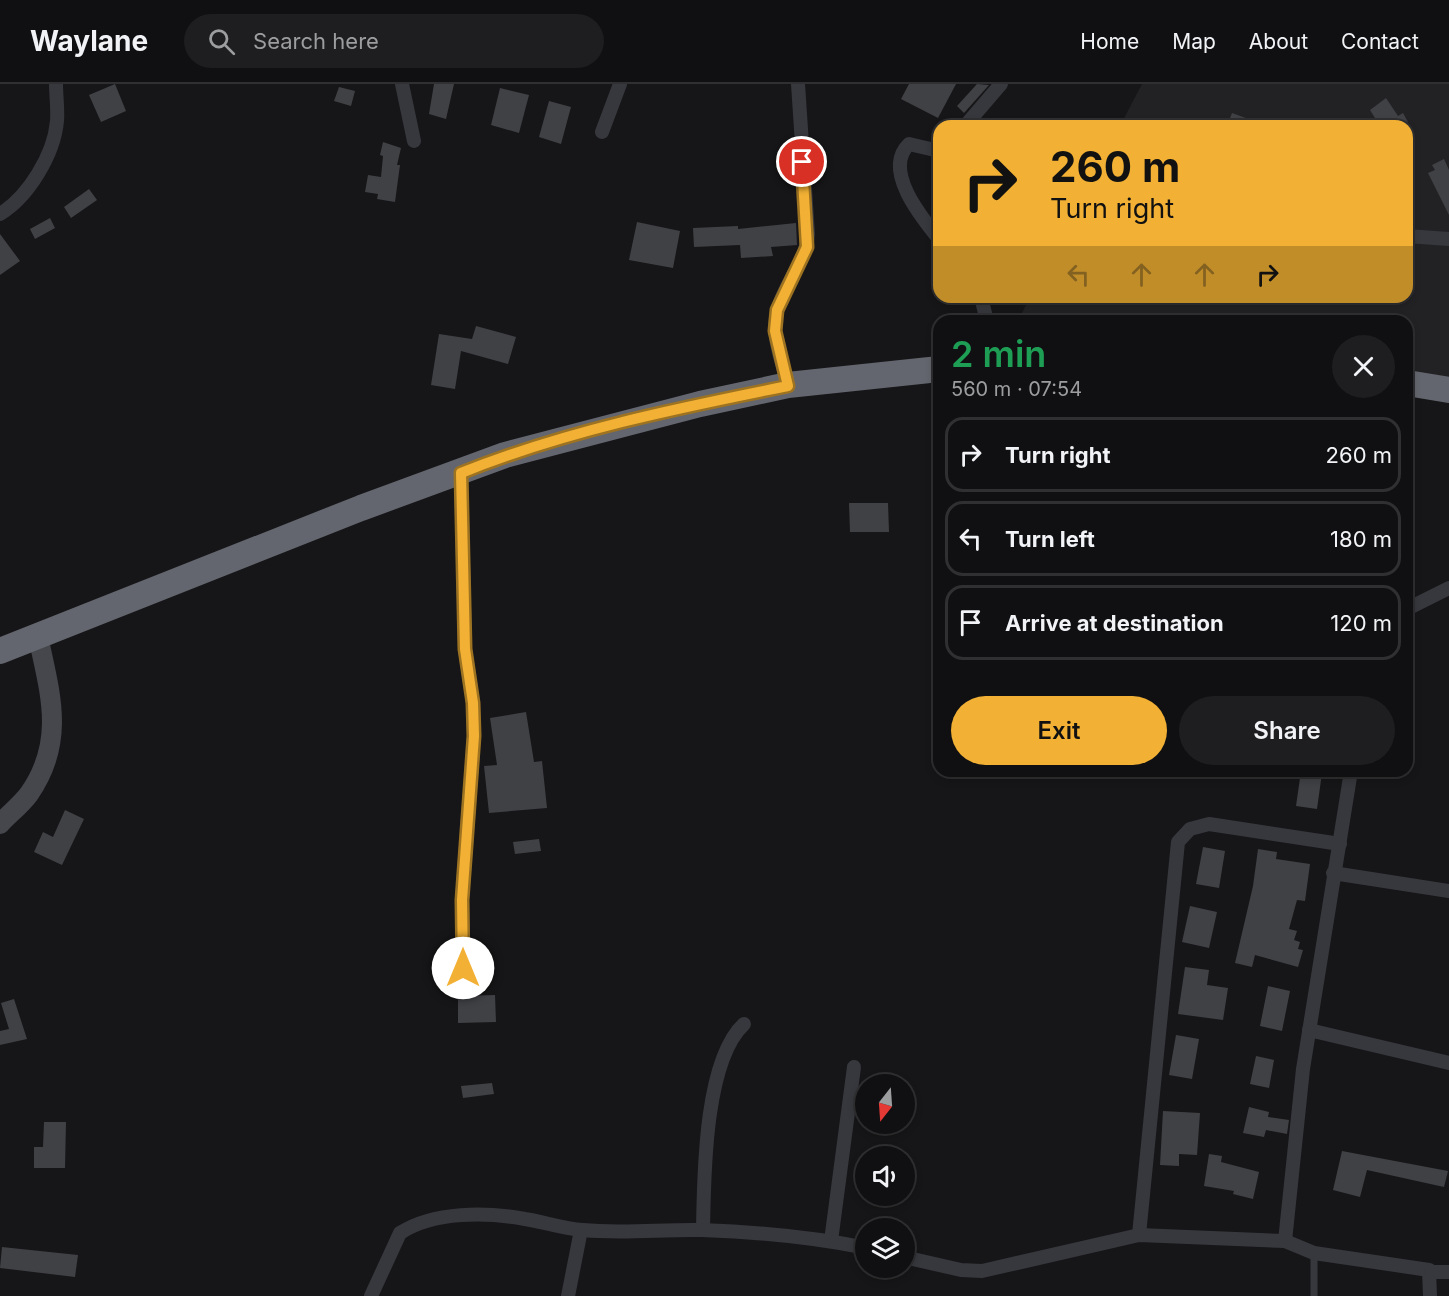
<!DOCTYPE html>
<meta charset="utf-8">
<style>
:root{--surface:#101012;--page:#1e1e20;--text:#f1f3f6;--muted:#9c9d9f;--line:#303032;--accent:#f2b134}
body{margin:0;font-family:Inter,sans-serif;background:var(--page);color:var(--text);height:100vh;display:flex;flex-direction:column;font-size:22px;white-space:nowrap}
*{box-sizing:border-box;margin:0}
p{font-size:20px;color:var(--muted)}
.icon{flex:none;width:33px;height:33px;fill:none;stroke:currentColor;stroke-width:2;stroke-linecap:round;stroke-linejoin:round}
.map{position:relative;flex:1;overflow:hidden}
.sheet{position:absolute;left:933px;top:231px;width:480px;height:462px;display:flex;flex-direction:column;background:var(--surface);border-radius:18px;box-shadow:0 3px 9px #0003,0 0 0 2px var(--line)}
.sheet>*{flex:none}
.hud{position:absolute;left:933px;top:36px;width:480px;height:183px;border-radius:18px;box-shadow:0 3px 9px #0003,0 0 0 2px var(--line);background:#f2b134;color:#111;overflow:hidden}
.needle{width:39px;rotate:197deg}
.controls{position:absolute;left:855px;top:990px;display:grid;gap:12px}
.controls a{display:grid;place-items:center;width:60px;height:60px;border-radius:50%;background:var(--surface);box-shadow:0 3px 9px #0003,0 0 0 2px var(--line);font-size:30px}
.pin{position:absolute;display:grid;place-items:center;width:51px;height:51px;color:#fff;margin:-26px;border:3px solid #fff;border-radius:50%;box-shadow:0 2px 6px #0007}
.me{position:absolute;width:66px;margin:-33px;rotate:0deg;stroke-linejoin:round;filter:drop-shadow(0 0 4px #0008)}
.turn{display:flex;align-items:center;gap:21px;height:126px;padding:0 18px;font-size:27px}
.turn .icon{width:78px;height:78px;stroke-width:2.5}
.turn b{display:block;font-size:42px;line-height:51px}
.lanes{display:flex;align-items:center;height:57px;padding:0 18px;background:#0003;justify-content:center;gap:30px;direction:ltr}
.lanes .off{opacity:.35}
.round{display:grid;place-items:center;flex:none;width:63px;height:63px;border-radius:32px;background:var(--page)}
.summary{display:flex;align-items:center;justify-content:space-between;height:102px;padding:0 18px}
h1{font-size:36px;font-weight:600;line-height:45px;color:#1e9e55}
.cta{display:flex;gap:12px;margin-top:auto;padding:12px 18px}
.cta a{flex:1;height:69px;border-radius:36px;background:var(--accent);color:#111;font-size:24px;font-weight:600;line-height:69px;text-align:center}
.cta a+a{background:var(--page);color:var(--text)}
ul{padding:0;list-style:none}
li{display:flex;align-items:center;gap:18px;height:75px;margin:0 12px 9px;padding:0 6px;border:3px solid var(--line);border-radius:18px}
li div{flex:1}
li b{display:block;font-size:22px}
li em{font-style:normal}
header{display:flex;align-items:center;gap:36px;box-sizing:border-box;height:84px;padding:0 30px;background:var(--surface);border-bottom:2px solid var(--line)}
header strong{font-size:28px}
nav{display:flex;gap:33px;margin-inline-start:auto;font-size:21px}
.search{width:420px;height:54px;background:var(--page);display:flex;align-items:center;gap:15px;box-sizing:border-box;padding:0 21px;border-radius:33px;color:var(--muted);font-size:22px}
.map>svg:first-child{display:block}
.built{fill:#222225}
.building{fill:#404145}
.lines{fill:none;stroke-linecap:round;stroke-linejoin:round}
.lane{stroke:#37383d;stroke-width:7}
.street{stroke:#37383d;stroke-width:14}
.secondary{stroke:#45474d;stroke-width:20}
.highway{stroke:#63666e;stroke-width:26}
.route-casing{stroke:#9d7322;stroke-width:15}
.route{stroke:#f2b134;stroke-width:10}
</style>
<header>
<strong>Waylane</strong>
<div class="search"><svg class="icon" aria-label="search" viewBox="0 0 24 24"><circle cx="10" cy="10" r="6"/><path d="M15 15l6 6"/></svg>Search here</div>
<nav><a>Home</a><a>Map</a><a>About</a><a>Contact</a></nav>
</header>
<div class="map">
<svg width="1449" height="1212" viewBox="0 0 1449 1212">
<rect width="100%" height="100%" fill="#161618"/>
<!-- built -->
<path class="built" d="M1142,0h307v303l-42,-7v-59h-389l12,-24h377v-171h-287z"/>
<!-- building -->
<g class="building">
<path d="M115,0l11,27 -25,11 -12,-27z"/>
<path d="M434,0h20l-8,35 -17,-5z"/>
<path d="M909,0h47l-18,34 -37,-19z"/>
<path d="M977,0l12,1 -25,28 -7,-7z"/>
<path d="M339,3l16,4 -4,15 -17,-5z"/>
<path d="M500,4l29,7 -10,38 -28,-8z"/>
<path d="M1386,14l12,18 5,-3 5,9 -4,4h-24l-10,-16z"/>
<path d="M549,17l22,6 -10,37 -22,-7z"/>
<path d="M1232,29l33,12v1h-38z"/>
<path d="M383,58l18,6 -4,17h3l-5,37 -18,-3 1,-5 -13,-2 3,-17 13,2 2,-21 -3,-1z"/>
<path d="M1444,75l5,11v45l-21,-42 7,-3 -3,-5z"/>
<path d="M89,105l8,11 -26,18 -7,-11z"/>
<path d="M50,134l5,10 -20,11 -5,-10z"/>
<path d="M637,138l43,9 -7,37 -44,-8z"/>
<path d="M796,139l1,22 -26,2 2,9 -32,2 -1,-13 -46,2 -1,-19 45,-2v3z"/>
<path d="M0,150l20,27 -20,14z"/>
<path d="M476,242l40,11 -8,27 -47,-13 -6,38 -24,-4 8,-51 33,5z"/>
<path d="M849,419h39l1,29h-39z"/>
<path d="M526,628l8,50 8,-1 5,47 -58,5 -5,-47 13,-1 -7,-47z"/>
<path d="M1301,687l21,2 -5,36 -21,-3z"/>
<path d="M65,726l19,9 -22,46 -28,-13 9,-20 10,5z"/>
<path d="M539,755l2,12 -26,3 -2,-12z"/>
<path d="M1203,763l22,4 -6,37 -23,-4z"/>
<path d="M1258,765l19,3 -1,7 34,5 -5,37 -8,-1 -8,29 8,2 -3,9 6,2 -2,7 5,1 -5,17 -43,-12 -3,12 -17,-4 18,-77z"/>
<path d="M1190,822l27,6 -8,36 -27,-6z"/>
<path d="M1185,883l24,3 -2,15 21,3 -5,32 -45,-6z"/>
<path d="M1268,902l22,5 -8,40 -22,-5z"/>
<path d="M495,911l1,27 -38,1v-27z"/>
<path d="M14,915l13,40 -27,6v-14l9,-2 -8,-26z"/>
<path d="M1176,951l23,4 -7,40 -23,-4z"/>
<path d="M1256,972l18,4 -5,28 -19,-4z"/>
<path d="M492,999l2,11 -31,4 -2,-12z"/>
<path d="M1249,1023l20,5 -1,5 21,3 -2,14 -21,-4 -2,7 -21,-4z"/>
<path d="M1163,1027l37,2 -3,42 -18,-1v12l-19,-1z"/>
<path d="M44,1038h22l-1,46h-31v-21h9z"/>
<path d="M1342,1067l106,20 -4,16 -77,-17 -7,27 -27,-7z"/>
<path d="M1209,1070l13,2 -1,6 38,10 -6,27 -20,-5 1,-3 -30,-5z"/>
<path d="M2,1163l76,8 -3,22 -75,-9z"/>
</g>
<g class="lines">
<!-- lane -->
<path class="lane" d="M1314,1212v-43"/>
<!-- street -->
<g class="street">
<path d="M402,0l12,57"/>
<path d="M965,42l36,-42"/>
<path d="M602,48l18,-48"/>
<path d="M939,67l-30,-7c-27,26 13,74 30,95"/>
<path d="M0,130c28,-17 54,-59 57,-93 1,-12 -1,-25 -1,-37"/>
<path d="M1407,152l42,3"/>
<path d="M981,213l6,24"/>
<path d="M788,301c-6,-23 -17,-49 -11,-73 6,-28 29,-49 31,-78l-10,-150"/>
<path d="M461,389l4,176 8,54 1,33 -12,164 1,68"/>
<path d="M1407,525l42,-21"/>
<path d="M1333,789l116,18"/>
<path d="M1309,946l140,33"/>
<path d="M703,1146c1,-52 1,-169 41,-206"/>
<path d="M1139,1151l39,-393 12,-13 19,-5 131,20"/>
<path d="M831,1157l23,-174"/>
<path d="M1285,1157l29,12 115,17 1,26"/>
<path d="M904,1173l57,13 21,1 157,-36 146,6 18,-172 48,-298"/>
<path d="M1431,1188h18"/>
<path d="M371,1212l29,-63c34,-22 87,-21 125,-14 19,3 39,10 58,11 40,4 80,-1 119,0 54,2 111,7 164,18"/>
<path d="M568,1212l13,-66"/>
</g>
<!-- secondary -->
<path class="secondary" d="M0,740c9,-10 21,-19 29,-30 37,-53 21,-101 9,-158"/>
<!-- highway -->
<g class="highway">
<path d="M1407,299l42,7"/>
<path d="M0,567l361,-143 144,-53 195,-51 88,-19 151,-16"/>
</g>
</g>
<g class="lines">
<!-- route casing -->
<g class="route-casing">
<path id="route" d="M463,884l-1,-68 12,-164 -1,-33 -8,-54 -4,-176c104,-42 217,-65 327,-87l-13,-55 2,-21 30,-63 -5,-85"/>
</g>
<!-- route -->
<use href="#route" class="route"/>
</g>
</svg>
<div class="controls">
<a><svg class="needle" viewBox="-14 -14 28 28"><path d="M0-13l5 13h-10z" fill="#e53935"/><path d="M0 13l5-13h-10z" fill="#9c9d9f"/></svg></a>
<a><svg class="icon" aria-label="sound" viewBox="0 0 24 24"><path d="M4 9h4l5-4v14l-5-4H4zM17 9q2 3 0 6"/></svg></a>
<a><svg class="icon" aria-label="layers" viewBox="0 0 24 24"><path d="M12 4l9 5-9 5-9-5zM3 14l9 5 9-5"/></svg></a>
</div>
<div class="pin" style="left:802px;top:78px;background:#d93025"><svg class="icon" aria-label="arrive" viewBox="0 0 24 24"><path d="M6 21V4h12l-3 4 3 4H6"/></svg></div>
<svg class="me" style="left:463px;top:884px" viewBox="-20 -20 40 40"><circle r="19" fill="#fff"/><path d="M0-13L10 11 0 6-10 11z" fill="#f2b134"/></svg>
<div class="hud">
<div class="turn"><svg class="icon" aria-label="right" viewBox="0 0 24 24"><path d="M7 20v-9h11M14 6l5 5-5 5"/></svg><div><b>260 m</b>Turn right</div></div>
<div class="lanes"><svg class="icon off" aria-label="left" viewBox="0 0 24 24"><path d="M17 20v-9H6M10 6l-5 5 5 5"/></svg><svg class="icon off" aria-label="ahead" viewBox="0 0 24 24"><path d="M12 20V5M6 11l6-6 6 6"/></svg><svg class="icon off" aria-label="ahead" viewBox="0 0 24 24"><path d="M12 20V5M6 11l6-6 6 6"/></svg><svg class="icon" aria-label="right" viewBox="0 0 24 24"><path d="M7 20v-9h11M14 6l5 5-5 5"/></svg></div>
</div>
<section class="sheet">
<div class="summary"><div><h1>2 min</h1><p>560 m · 07:54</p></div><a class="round"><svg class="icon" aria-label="close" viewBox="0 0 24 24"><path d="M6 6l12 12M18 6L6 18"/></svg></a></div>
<ul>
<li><svg class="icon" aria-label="right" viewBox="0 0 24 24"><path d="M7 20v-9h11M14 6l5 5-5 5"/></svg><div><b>Turn right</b></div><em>260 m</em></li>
<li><svg class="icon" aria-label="left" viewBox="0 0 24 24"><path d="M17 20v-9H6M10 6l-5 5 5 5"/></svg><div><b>Turn left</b></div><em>180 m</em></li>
<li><svg class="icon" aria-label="arrive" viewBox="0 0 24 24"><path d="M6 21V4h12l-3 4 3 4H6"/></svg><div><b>Arrive at destination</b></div><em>120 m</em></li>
</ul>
<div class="cta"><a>Exit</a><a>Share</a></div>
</section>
</div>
